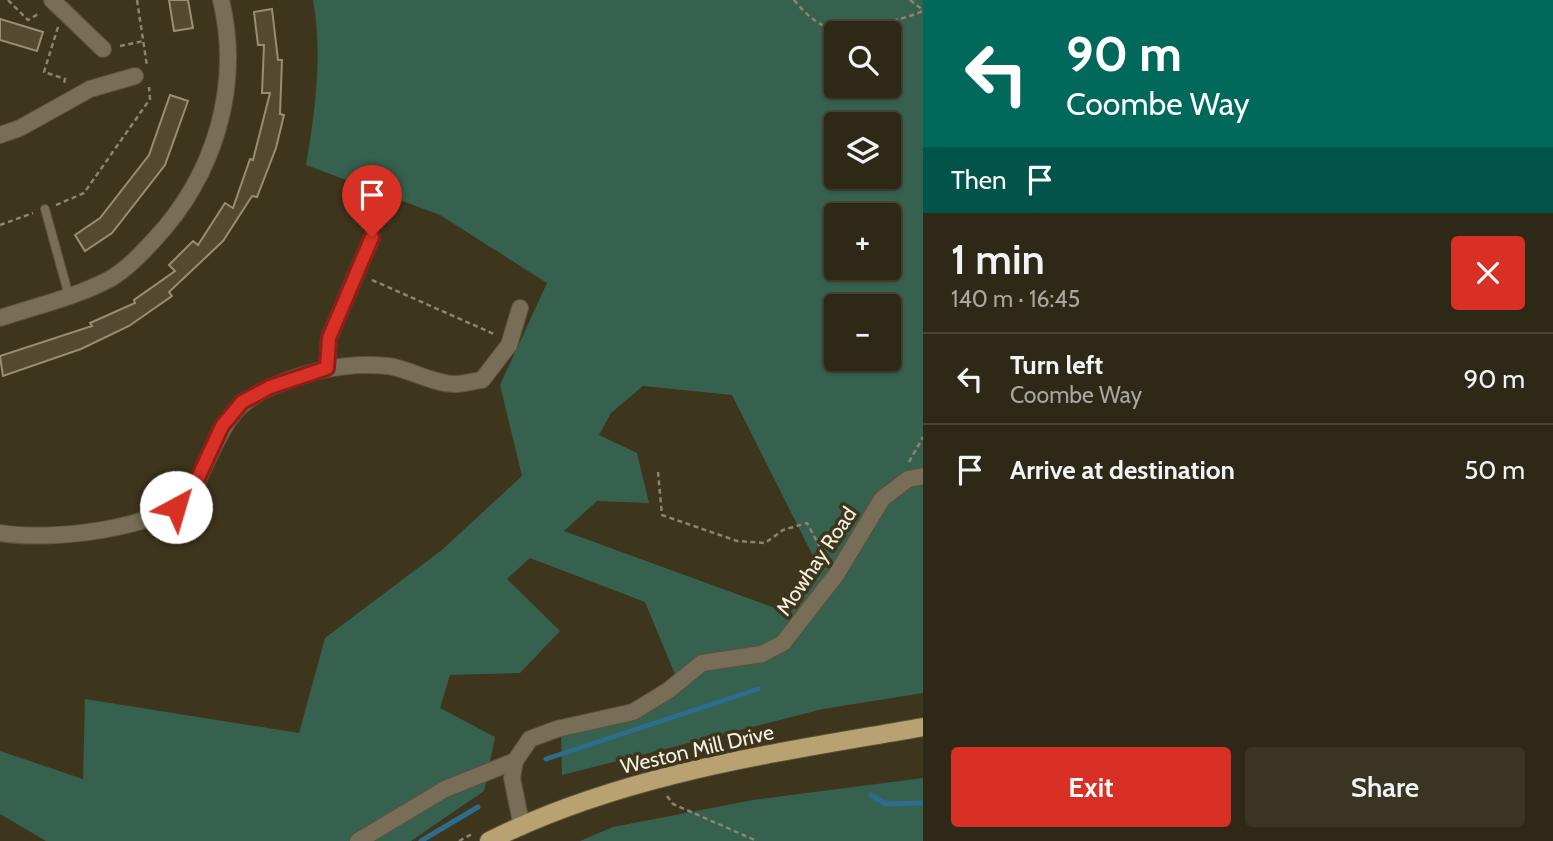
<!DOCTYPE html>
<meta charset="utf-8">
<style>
:root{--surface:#2e2816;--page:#3a3423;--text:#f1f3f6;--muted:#a7a6a1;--line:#494435;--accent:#d93025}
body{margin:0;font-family:Cabin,sans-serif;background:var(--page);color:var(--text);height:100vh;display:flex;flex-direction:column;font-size:26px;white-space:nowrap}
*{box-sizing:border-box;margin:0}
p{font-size:23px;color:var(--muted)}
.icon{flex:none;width:38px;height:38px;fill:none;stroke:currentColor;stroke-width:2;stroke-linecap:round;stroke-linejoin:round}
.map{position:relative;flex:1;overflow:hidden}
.panel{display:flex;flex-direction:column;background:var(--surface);width:630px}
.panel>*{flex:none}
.top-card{background:#00695c;color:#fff;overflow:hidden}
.tools{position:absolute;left:824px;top:21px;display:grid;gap:14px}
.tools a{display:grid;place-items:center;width:77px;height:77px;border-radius:7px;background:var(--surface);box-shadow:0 2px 5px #0004,0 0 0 2px var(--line);font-size:35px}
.pin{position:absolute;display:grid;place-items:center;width:60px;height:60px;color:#fff;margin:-72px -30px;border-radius:50% 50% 50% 0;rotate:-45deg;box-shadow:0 0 7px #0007}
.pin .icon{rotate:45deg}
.me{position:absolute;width:77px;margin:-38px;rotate:39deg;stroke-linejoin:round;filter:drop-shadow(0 0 5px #0008)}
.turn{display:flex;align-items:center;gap:24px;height:147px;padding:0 28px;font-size:32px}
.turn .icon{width:91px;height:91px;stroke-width:2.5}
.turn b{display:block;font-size:49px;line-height:60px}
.then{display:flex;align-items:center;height:66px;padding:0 28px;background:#0003;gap:14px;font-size:26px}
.round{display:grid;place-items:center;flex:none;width:74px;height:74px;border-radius:7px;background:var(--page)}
.head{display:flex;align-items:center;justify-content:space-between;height:119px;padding:0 28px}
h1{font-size:42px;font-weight:600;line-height:52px}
.button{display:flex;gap:14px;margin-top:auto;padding:14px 28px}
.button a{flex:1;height:80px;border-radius:7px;background:var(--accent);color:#fff;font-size:28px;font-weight:600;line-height:80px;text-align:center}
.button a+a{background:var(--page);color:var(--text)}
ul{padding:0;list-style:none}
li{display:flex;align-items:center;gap:21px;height:91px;padding:0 28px;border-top:2px solid var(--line)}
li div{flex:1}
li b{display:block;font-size:26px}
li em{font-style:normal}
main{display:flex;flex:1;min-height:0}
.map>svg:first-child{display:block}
.green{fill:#36614e;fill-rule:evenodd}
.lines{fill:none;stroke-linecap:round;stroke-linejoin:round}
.stream{stroke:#2c6c8c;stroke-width:5}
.building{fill:#534a31;stroke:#988e73;stroke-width:2}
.lane-casing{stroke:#5b533d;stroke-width:10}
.street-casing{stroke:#5b533d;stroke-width:18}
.primary-casing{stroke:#5b533d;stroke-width:20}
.path{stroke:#8c8471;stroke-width:2.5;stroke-dasharray:5 3.5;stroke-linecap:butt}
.lane{stroke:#786d56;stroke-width:8}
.street{stroke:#786d56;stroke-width:16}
.primary{stroke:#b8a272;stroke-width:18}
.route-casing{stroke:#8d1f18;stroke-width:18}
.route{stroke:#d93025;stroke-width:12}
.labels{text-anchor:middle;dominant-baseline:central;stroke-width:7;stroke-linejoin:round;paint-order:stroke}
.street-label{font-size:21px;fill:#f6f1e3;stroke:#3e351d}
</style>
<main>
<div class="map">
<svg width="923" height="841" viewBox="0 0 923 841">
<rect width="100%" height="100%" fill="#3e351d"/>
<!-- green -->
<g class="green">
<path d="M313,0h610v693l-100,16 -261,66 -1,-43 121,-41 -37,-89 -115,-44 -23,21 53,52 -40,42 -70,2 -10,33 55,29 -11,54 -73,50h-365l-46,-27v-63l83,28 2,-80 214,34 26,-95 118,-89 79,-73 -22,-91 47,-102 -107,-68 -134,-50c9,-53 17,-111 7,-165zM836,33h53v53h-53zM836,124h53v53h-53zM836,215h53v53h-53zM836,306h53v53h-53zM643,386l89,9 84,167 -38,47 -214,-78 33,-30 52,2 -12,-50 -38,-18 12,-22z"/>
<path d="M923,778v63h-343l33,-14 140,-27z"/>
</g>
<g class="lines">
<!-- stream -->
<g class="stream">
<path d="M546,759l212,-70"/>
<path d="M871,795l15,9 37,-1"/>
<path d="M421,841l57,-34"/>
</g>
</g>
<!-- building -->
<g class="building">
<path d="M169,0h19l5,28 -19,3z"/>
<path d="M272,9l6,51h4l-2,54 4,1 -8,33 -19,49 -5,-1 -29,45 -54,51 3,4 -43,30 -48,23 -78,27 -3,-20 92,-30 -2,-3 45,-20 -1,-3 41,-29 -6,-6 24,-24 5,4 27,-42 8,5 17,-49 3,1 17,-67h-8l2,-48h-6l-4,-33z"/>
<path d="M0,19l43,13 -6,19 -37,-11z"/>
<path d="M170,95l18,6 -23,64 -53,68 -27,18 -10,-16 25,-17 49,-63z"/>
</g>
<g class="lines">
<!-- lane casing -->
<g class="lane-casing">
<path id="lane" d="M45,209l24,87"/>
</g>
<!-- street casing -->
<g class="street-casing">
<g id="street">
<path d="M52,0l51,49"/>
<path d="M0,135l20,-7 70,-39 45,-13"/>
<path d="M0,318c36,-12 76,-21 110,-39 17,-10 31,-25 44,-39 60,-64 88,-153 67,-240"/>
<path d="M327,367l2,-29 43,-101"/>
<path d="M0,533c46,8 162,-2 192,-42 5,-6 8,-16 12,-24 18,-36 25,-61 65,-79 37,-17 79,-26 119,-22 22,3 45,18 67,18 9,0 18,-3 27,-4l27,-35 11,-37"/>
<path d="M522,827l-10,-49 3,-17 15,-22 27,-10 76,-17 36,-22 33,-27 60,-9 21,-11 53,-68 46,-76 26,-20 15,-3"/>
<path d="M358,841l87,-52 70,-28"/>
</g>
</g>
<!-- primary casing -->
<g class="primary-casing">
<path id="primary" d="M489,841c135,-68 287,-88 434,-114"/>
</g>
<!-- path -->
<g class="path">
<path d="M8,0l20,20 12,-7"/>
<path d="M137,0l10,66"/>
<path d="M794,0c28,34 46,35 87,24 14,-4 28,-7 42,-13"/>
<path d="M910,0l13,10"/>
<path d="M58,27l-14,45 21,7 -1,4"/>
<path d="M120,46l24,-5"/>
<path d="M56,205l28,-12 66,-94 -1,-12"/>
<path d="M0,225l33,-12"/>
<path d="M372,280l122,54"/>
<path d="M909,462l14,-25"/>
<path d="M658,472l4,43 75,26 28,2 18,-13 24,-7 20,37"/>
<path d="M667,796l6,8 84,37"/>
<path d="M459,841l13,-7"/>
</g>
<!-- lane -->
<use href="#lane" class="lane"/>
<!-- street -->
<use href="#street" class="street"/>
<!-- primary -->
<use href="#primary" class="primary"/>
</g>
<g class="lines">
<!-- route casing -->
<g class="route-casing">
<path id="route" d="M176,507l16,-16 30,-65 20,-24 28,-15 57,-19 2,-30 43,-101"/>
</g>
<!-- route -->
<use href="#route" class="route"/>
</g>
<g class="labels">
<!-- street labels -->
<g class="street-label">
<text transform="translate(816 561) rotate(-56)">Mowhay Road</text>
<text transform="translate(697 749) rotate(-13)">Weston Mill Drive</text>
</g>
</g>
</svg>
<div class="tools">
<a><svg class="icon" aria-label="search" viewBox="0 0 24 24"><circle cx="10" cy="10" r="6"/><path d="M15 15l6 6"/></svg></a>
<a><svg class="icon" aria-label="layers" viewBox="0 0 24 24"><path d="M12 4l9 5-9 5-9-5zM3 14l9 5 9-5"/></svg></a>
<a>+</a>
<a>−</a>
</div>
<div class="pin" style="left:372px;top:237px;background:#d93025"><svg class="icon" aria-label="arrive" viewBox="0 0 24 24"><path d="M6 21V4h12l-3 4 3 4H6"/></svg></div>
<svg class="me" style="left:176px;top:507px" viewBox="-20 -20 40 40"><circle r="19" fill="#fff"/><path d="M0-13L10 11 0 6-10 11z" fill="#d93025"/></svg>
</div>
<section class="panel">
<div class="top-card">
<div class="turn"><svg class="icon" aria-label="left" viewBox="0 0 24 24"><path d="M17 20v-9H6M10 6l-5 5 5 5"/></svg><div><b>90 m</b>Coombe Way</div></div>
<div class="then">Then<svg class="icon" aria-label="arrive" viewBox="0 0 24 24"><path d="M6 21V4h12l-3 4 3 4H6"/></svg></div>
</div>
<div class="head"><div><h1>1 min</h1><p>140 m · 16:45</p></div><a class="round" style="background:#d93025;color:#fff"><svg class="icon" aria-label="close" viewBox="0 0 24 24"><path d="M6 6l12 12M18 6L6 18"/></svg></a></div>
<ul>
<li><svg class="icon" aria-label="left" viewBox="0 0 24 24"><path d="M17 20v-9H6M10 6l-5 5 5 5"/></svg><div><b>Turn left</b><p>Coombe Way</p></div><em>90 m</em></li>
<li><svg class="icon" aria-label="arrive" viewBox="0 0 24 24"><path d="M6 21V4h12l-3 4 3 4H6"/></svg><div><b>Arrive at destination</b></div><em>50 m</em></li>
</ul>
<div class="button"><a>Exit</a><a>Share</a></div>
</section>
</main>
